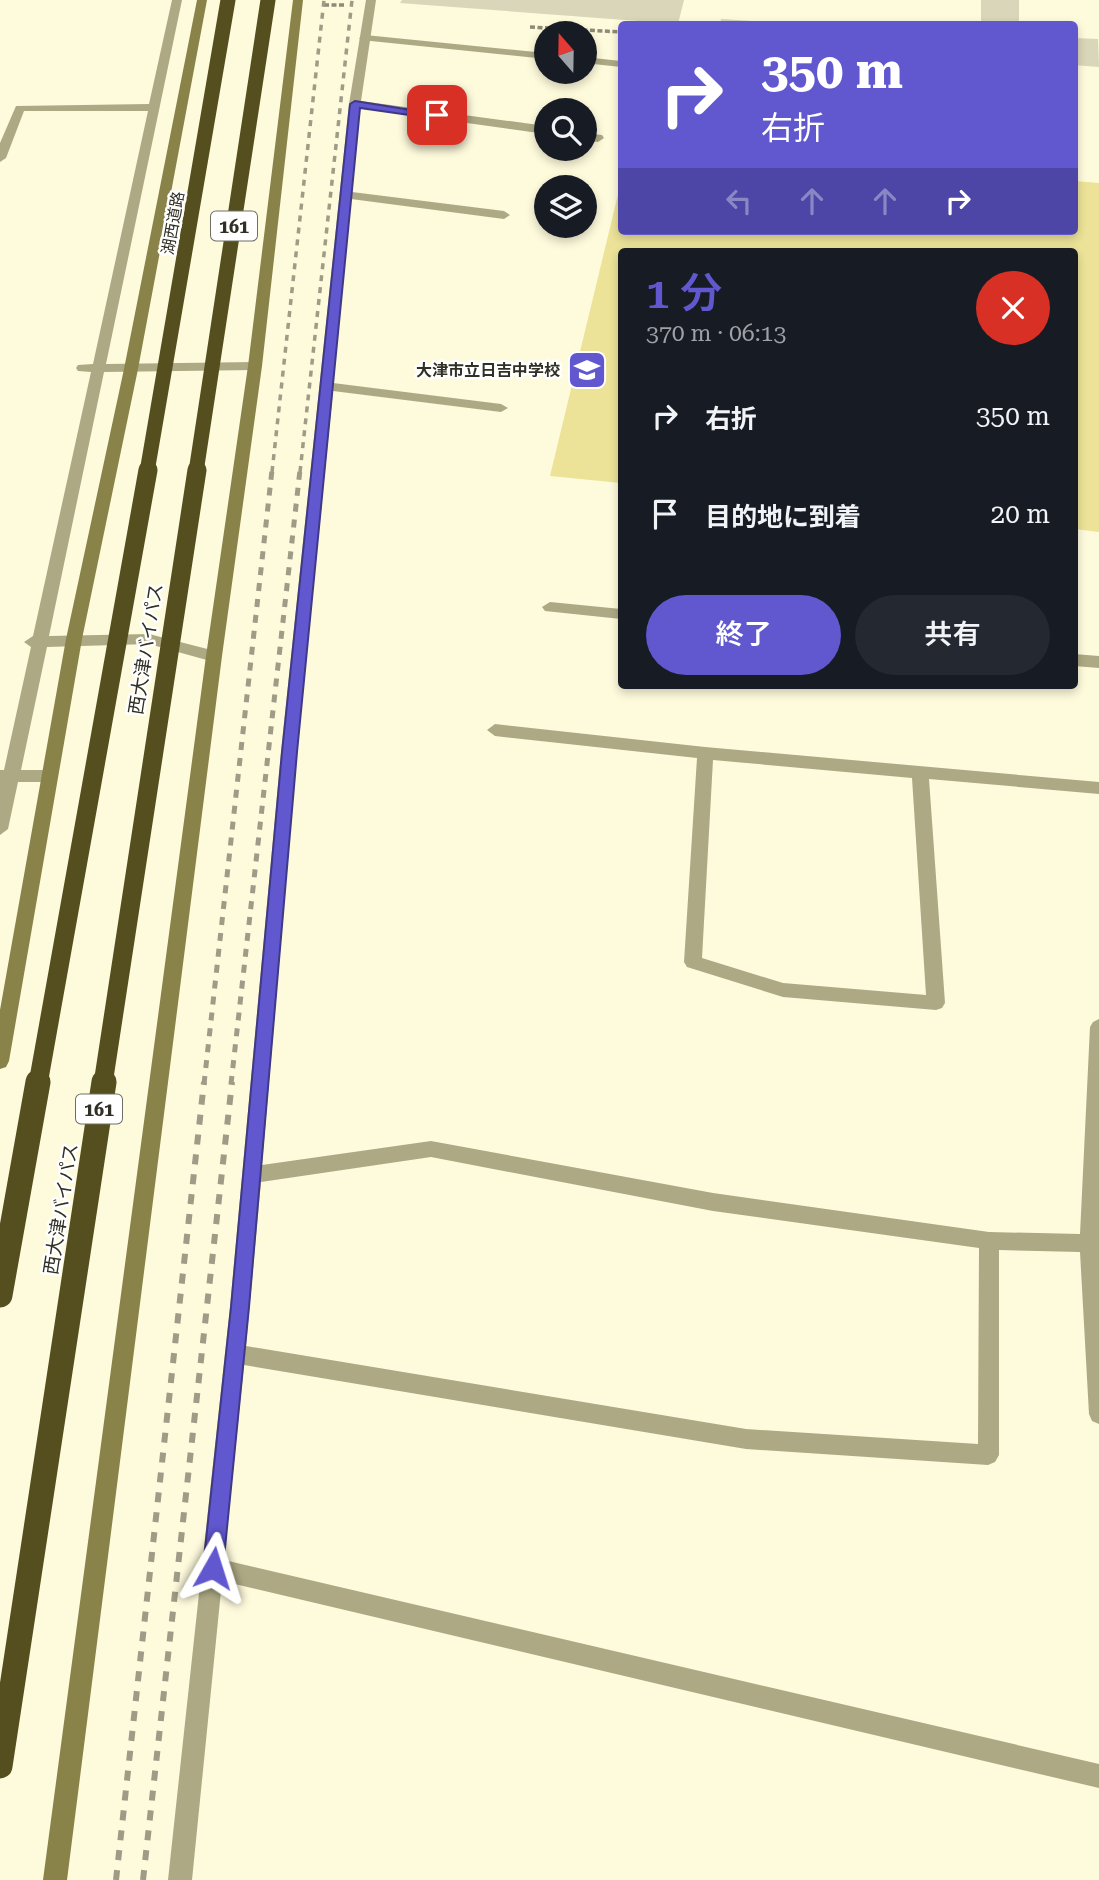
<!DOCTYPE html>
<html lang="ja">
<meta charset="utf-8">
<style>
:root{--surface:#171b24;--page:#242831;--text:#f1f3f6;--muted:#9ea1a6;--accent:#6158d0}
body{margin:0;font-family:"Roboto Serif","Noto Sans JP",serif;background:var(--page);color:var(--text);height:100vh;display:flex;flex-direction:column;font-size:26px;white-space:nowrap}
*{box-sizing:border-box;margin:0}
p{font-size:23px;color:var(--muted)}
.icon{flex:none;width:38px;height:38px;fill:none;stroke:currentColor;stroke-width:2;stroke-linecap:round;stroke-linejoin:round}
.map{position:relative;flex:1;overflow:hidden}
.side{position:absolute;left:618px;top:248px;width:460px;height:441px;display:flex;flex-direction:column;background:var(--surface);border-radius:7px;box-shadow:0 4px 10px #0003}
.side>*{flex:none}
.guide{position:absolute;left:618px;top:21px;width:460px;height:214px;border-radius:7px;box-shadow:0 4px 10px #0003;background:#6158d0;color:#fff;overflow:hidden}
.needle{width:46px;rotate:340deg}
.fabs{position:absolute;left:534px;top:21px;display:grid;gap:14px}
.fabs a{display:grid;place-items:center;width:63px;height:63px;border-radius:50%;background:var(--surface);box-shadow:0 4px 10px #0003;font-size:35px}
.pin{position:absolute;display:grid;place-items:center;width:60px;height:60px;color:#fff;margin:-30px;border-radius:14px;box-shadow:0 4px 10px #0006}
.me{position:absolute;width:77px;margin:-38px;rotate:6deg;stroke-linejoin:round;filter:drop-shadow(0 0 5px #0008)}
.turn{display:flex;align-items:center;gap:24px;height:147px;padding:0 28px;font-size:32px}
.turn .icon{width:91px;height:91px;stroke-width:2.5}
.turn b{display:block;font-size:49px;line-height:60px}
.lanes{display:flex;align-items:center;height:66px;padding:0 28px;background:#0003;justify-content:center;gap:35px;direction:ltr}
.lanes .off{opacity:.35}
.round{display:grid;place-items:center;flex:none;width:74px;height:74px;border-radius:37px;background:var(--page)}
.summary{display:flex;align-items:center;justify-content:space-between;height:119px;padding:0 28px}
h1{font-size:42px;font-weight:600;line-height:52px;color:var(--accent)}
.primary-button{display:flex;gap:14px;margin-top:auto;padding:14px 28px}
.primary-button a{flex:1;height:80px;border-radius:42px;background:var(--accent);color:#fff;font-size:28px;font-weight:600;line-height:80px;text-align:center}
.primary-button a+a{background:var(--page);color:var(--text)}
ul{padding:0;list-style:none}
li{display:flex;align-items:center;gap:21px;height:98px;padding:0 28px}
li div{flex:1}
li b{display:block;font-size:26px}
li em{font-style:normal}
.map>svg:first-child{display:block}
.green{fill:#ece398}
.building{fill:#d9d6b9}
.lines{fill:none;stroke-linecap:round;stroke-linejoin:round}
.path{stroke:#8d8b77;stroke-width:3.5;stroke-dasharray:5 2.5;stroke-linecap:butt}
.lane{fill:#ada984;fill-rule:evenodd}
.street{fill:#ada984;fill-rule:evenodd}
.secondary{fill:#898249;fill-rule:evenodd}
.rail-far2{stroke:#9e9c86;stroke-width:3.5;stroke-dasharray:6 6;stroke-linecap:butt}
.rail-far1{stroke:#9e9c86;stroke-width:5;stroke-dasharray:8 8;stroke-linecap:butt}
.rail{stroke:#9e9c86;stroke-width:6;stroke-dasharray:10 10;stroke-linecap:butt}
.highway-bridge-far2{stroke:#554e1e;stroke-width:15}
.highway-bridge-far1{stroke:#554e1e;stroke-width:19}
.highway-bridge{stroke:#554e1e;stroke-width:25}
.route{fill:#6158d0;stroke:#3f3987;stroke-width:2}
.labels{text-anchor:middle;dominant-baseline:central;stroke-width:5;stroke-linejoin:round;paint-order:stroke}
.far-street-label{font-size:16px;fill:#313024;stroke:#fff}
.far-poi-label{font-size:16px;font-weight:bold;fill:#313024;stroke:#fff;text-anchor:end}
.shield{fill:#fff;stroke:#6f6e66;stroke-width:2}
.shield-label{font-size:18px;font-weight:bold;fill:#313024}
.street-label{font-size:19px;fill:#313024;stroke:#fff}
</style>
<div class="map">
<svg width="1099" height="1880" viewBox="0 0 1099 1880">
<rect width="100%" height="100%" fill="#fefadc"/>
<!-- green -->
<path class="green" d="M1075,181l24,2v349l-24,-3 -1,-277h-453v231l-71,-7 71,-294v49h453z"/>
<!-- building -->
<g class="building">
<path d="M402,0h282l-6,24 -278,-21z"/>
<rect x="981" y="0" width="38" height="24"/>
<path d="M721,19l49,3v2h-50z"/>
<path d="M1074,38l24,1 1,28 -25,-2z"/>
</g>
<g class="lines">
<!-- path -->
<g class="path">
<path d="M324,5h20"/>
<path d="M530,27l91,5"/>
</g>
<!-- lane -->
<g class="lane">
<path d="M365,35l181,18v6l-185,-19 -2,-2z"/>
<path d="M584,57l37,4v6l-37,-4z"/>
</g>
<!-- street -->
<g class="street">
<path d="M172,0h10l-76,364 149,-2 7,4 -7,4 -151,2 -55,264 100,-2 70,18 3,4 -8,6 -65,-18 -102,3 -26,123h28l8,6 -8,6h-31l-10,47 -8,6v-65h4l27,-123 -7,-5 9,-6 58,-264 -13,-1 -2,-3 2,-3 15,-1 55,-253h-124l-18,47 -6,4v-19l16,-37 133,-2z"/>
<path d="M366,0h10l-15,101 185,25v8l-186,-26 -8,84 152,19 6,4 -6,4 -153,-20 -18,184 168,21 7,4 -7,4 -168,-21 -36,361 -35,413 169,-24 282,52 276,39 91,2 10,-207 3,-5 6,-3v405l-7,-3 -3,-7 -9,-162 -81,-2v205l-4,7 -7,3 -242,-16 -502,-84 -20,195 875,204v24l-877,-207 -30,299h-24l62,-573 51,-555 68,-648zM431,1157l282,54 266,37 -1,196 -232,-15 -500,-83 15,-164z"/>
<path d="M584,133l18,2 2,3 -6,4 -14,-2z"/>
<path d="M550,602l71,7v10l-76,-8 -3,-4z"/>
<path d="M1074,654l25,2v12l-25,-2z"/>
<path d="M495,724l210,23 394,35v12l-170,-15 16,224 -3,5 -6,2 -153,-13 -96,-30 -3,-5 13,-204 -202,-22 -8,-6zM713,760l199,18 14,217 -143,-12 -81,-25z"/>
</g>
<!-- secondary -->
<g class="secondary">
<path d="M197,0h10l-69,369 -56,270 -73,422 -3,6 -6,2v-59l66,-371 58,-270z"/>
<path d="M293,0h10l-41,366 -40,290 -155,1224h-24l163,-1224 42,-290z"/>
</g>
<!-- rail-far2 -->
<g class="rail-far2">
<path d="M272,472l52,-472"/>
<path d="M300,472l52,-472"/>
</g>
<!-- rail-far1 -->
<g class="rail-far1">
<path d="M204,1084l68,-614"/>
<path d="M231,1084l69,-614"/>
</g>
<!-- rail -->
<g class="rail">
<path d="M116,1880l88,-798"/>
<path d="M143,1880l89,-798"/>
</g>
<!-- highway-bridge-far2 -->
<g class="highway-bridge-far2">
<path d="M147,472l81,-472"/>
<path d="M196,472l72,-472"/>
</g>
<!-- highway-bridge-far1 -->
<g class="highway-bridge-far1">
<path d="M38,1084l110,-614"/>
<path d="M103,1084l94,-614"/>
</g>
<!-- highway-bridge -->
<g class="highway-bridge">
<path d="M0,1295l38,-213"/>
<path d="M0,1766l104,-684"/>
</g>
</g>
<!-- route -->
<path class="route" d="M355,101l87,14 -5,4 -77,-11 -63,644 -48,555 -26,261 -3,7 -7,3 -7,-3 -3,-7 28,-261 51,-555 68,-648z"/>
<!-- icons -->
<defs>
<g id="school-square" transform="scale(2.0125)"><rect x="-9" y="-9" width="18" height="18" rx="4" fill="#6158d0" stroke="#fff"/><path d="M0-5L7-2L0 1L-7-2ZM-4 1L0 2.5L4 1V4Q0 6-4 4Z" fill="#fff"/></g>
</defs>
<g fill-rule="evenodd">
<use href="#school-square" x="587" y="370"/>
</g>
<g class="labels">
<!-- far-street labels -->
<g class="far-street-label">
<text transform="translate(173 223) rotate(-80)">湖西道路</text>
</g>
<!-- far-poi labels -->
<g class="far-poi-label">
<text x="560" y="370">大津市立日吉中学校</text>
</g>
<!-- shield labels -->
<g class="shield">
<rect x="211" y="211.5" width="46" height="29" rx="5"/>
<rect x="76" y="1094.5" width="46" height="29" rx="5"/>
</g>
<g class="shield-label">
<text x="234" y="226">161</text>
<text x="99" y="1109">161</text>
</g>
<!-- street labels -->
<g class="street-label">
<text transform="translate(146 649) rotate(-81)">西大津バイパス</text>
<text transform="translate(61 1209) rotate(-81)">西大津バイパス</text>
</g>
</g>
</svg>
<div class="fabs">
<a><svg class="needle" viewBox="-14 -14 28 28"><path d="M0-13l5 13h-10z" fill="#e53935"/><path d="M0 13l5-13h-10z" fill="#9ea1a6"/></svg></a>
<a><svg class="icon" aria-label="search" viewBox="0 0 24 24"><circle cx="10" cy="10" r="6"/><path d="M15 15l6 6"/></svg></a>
<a><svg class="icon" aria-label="layers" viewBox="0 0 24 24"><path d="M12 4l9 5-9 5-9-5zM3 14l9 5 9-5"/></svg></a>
</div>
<div class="pin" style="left:437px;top:115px;background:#d93025"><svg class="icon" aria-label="arrive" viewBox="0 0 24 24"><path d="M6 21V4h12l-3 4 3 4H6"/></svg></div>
<svg class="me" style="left:213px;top:1568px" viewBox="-20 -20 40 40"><path d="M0-17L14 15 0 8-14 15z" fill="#6158d0" stroke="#fff" stroke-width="4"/></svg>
<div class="guide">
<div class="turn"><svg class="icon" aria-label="right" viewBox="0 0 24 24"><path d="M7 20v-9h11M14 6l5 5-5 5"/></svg><div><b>350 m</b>右折</div></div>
<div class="lanes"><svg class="icon off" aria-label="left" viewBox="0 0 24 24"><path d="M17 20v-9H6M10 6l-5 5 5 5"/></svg><svg class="icon off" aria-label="ahead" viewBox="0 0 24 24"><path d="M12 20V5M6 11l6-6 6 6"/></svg><svg class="icon off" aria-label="ahead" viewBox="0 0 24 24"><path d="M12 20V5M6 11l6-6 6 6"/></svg><svg class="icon" aria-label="right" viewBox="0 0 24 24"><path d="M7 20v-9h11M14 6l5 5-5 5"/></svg></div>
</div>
<section class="side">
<div class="summary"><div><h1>1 分</h1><p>370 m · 06:13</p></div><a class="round" style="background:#d93025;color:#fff"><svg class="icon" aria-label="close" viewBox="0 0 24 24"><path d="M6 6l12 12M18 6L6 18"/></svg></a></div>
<ul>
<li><svg class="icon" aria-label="right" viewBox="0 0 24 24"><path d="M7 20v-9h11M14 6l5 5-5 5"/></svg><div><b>右折</b></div><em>350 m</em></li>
<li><svg class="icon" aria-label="arrive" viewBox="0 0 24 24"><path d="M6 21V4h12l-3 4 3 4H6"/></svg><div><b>目的地に到着</b></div><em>20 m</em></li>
</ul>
<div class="primary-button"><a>終了</a><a>共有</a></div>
</section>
</div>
